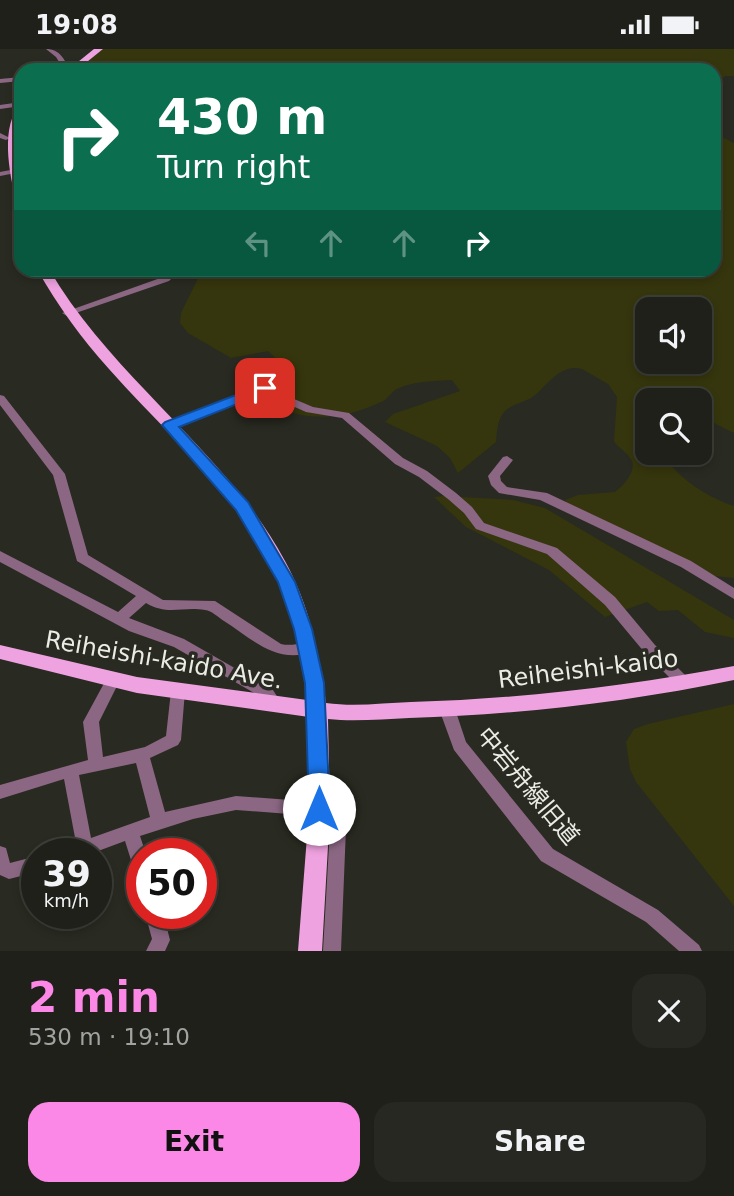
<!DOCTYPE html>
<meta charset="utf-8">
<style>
:root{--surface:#1f2019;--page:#272822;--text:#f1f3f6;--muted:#a1a3a2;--line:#3c3e38;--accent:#fb87e6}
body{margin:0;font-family:"DejaVu Sans","Noto Sans JP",sans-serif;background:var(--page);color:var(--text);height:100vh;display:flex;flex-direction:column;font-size:26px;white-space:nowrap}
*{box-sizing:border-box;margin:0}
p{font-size:23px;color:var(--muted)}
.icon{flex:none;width:38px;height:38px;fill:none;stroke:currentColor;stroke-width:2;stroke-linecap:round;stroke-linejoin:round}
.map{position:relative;height:902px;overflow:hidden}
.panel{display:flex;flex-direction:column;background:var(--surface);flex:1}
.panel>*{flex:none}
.top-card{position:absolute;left:14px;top:14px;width:707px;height:214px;border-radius:21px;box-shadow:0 4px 10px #0003,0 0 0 2px var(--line);background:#0b6e4f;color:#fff;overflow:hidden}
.buttons{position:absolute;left:635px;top:248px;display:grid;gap:14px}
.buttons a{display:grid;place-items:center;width:77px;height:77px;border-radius:14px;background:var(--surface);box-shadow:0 4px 10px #0003,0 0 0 2px var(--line);font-size:35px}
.speed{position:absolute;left:21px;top:789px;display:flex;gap:14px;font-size:35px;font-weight:700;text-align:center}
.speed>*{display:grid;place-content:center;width:91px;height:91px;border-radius:50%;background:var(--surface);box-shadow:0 4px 10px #0003,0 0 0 2px var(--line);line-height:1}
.speed small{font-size:18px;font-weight:400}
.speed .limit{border:10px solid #d22;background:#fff;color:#111}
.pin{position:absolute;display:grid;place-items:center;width:60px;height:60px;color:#fff;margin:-30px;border-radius:14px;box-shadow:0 4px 10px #0006}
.me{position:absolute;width:77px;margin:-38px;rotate:0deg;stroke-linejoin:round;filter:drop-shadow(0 0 5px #0008)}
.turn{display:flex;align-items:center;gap:24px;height:147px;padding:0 28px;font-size:32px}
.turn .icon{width:91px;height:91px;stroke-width:2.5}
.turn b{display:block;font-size:49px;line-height:60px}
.lanes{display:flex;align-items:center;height:66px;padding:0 28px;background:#0003;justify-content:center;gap:35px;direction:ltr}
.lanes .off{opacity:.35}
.round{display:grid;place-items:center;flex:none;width:74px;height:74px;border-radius:21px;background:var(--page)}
.overview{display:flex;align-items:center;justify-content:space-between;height:119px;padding:0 28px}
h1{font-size:42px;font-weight:600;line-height:52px;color:var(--accent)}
.cta{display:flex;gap:14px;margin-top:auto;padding:14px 28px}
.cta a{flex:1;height:80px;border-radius:21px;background:var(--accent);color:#111;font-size:28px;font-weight:600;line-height:80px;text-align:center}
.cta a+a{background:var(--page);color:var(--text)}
.status{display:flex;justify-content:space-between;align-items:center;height:49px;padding:0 35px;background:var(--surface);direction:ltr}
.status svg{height:19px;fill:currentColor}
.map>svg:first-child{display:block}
.green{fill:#35360d;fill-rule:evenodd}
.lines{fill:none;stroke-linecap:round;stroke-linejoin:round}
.minor{fill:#8b6783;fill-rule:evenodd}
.major{fill:#eea2df;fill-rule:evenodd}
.route{fill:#1a73e8;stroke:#114b97;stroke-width:2}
.labels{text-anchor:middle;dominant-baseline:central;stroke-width:7;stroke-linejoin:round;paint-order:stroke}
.near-street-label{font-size:24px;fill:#ecece6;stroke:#292a21}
</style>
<div class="status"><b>19:08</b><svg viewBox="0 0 49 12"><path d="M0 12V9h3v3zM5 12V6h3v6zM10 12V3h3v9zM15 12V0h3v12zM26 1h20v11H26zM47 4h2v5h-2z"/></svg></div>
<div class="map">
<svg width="734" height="902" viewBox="0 0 734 902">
<rect width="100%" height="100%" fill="#292a21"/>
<!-- green -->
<g class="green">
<path d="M103,0h631v27h-8l-12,8v-14h-532l-22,-8 -21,6 -7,-6 -31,2 1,6h-19l10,-6 -7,-1z"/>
<path d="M714,84l20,10v290l-34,-17v-15h-52v52h13c20,27 42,42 73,53v72l-29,-3 -138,-72 -2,-3 13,-5 37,-3c9,-7 24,-23 15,-34 -4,-7 -12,-10 -16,-17l3,-44 -9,-13 -26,-15c-24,-6 -36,20 -51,29 -9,5 -23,7 -29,17 -5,8 -5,18 -6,27l-38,31 -8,-15 -13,-12 -52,-24 8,-8 67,-23 -8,-11c-17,1 -37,1 -53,8 -7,2 -10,10 -16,13 -47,23 -91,22 -132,-10l44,-15 -27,-25 -37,7 -43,-25 -8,-10 1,-10 21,-43 512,-1zM648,261h52v52h-52z"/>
<path d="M444,447l69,4 32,8 189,112v18l-29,-6 -27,-22 -19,1 -12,-9 -42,15 -56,-47 -83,-43 -32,-30z"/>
<path d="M734,655v202l-98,-124 -6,-13 -4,-27 8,-13 14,-5z"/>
</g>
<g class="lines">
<!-- minor -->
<g class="minor">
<path d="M46,0c14,0 18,10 24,21h-6l-8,-13z"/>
<path d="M21,28v4l-21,2v-4z"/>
<path d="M21,53v4l-21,3v-4z"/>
<path d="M0,84l10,5 -4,2 -6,-2z"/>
<path d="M21,119v4l-21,4v-4z"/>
<path d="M166,227l5,3 -2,2 -99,34 -3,1 -5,-3z"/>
<path d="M261,336l52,22 36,6 54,45 24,13 29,22 16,14 12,16 73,25 58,49 40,48 34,34 2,4 -2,4 -5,2 -5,-2 -34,-34 -40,-48 -58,-51 -71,-25 -12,-16 -16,-14 -29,-22 -24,-13 -53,-46 -36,-6 -45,-20 -87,35h-8l-2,-2 2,-2z"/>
<path d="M0,346l4,1 61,78 23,81 75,45 52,1 66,43c11,3 22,-3 32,0l2,4 -2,4c-38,12 -59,-12 -89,-31 -6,-4 -12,-10 -19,-11 -23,-4 -37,6 -59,-7l-17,15 55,21 89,51 10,16 -2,4c-10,4 -13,-4 -18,-12l-89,-51 -45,-16 -129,-69v-11l118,61 18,-16 -59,-35 -24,-86 -53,-70z"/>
<path d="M507,407l6,4 -13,16 1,5 6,6 40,6 144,68 43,27v11l-53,-32 -141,-67 -41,-7 -8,-8 -3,-9 15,-19z"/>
<path d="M113,625l5,2 2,4 -21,42 4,35 42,-10 21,-11 5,-45 2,-4 5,-2 5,2 2,4 -4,49 -3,5 -28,13 15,54 71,-16 95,7 11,5 4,20 -5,123h-18l7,-123 -2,-11 -92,-7 -43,9 -53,17 6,18h-4v24l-6,-2 -11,-35 -35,13h-30l2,-6 14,-5 -12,-64 -64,20v-14l88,-25 -5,-38 25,-46zM136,714l14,54 -59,21 -12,-63z"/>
<path d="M447,654l5,2 3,4 11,33 87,107 105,61 41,35 3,6h-23l-33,-29 -105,-61 -87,-111 -15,-41 3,-4z"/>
<path d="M0,797l6,2 4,15 27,-7v16l-28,7 -9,-4z"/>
<path d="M145,864h18l7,27 -5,11h-19l6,-12z"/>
</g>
<!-- major -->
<g class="major">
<path d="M94,0h9l-26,21h-9z"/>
<path d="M21,56l-7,36 7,40v22l-5,-3c-7,-26 -16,-77 5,-95z"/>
<path d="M37,220h12c64,110 176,181 236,292 24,44 35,93 41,142 28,4 58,0 85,-1 108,-3 218,-16 323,-36v14c-106,22 -217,35 -325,38 -26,1 -55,4 -81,1l2,92 -8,140h-24l11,-140v-94l-172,-24 -137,-34v-14l137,32 170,23c-6,-47 -16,-95 -38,-138 -39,-75 -105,-131 -160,-193 -28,-31 -51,-63 -72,-100z"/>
</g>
</g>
<!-- route -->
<path class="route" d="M265,335l5,1v6l-91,36 69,75 47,80 17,47 12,54 6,126 -3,6 -8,3 -7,-3 -3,-6 -4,-126 -11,-54 -16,-47 -42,-72 -74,-85 3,-3z"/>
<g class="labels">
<!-- near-street labels -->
<g class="near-street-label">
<text transform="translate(164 611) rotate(10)">Reiheishi-kaido Ave.</text>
<text transform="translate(588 620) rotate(-7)">Reiheishi-kaido</text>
<text transform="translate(528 737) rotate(50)">中岩舟線旧道</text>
</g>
</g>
</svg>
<div class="buttons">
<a><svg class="icon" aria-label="sound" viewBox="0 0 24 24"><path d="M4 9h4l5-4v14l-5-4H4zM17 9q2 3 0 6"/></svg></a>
<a><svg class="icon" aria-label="search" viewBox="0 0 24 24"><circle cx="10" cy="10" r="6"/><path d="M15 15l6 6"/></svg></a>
</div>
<div class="speed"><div>39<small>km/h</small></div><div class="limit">50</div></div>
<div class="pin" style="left:265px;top:339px;background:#d93025"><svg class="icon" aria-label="arrive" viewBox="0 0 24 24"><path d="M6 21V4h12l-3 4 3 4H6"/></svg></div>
<svg class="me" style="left:319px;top:760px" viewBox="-20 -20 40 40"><circle r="19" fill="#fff"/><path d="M0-13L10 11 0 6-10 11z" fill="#1a73e8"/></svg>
<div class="top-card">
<div class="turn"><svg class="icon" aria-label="right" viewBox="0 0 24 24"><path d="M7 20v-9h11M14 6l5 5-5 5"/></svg><div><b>430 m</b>Turn right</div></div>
<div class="lanes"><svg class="icon off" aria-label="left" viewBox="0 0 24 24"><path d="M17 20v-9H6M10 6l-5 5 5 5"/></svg><svg class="icon off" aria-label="ahead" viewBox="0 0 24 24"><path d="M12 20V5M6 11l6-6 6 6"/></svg><svg class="icon off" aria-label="ahead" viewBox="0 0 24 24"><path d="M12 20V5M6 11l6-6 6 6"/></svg><svg class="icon" aria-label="right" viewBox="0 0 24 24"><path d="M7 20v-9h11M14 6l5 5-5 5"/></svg></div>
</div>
</div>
<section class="panel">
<div class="overview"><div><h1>2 min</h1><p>530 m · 19:10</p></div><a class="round"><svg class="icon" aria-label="close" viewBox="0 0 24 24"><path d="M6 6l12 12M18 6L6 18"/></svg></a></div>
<div class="cta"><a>Exit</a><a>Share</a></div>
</section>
